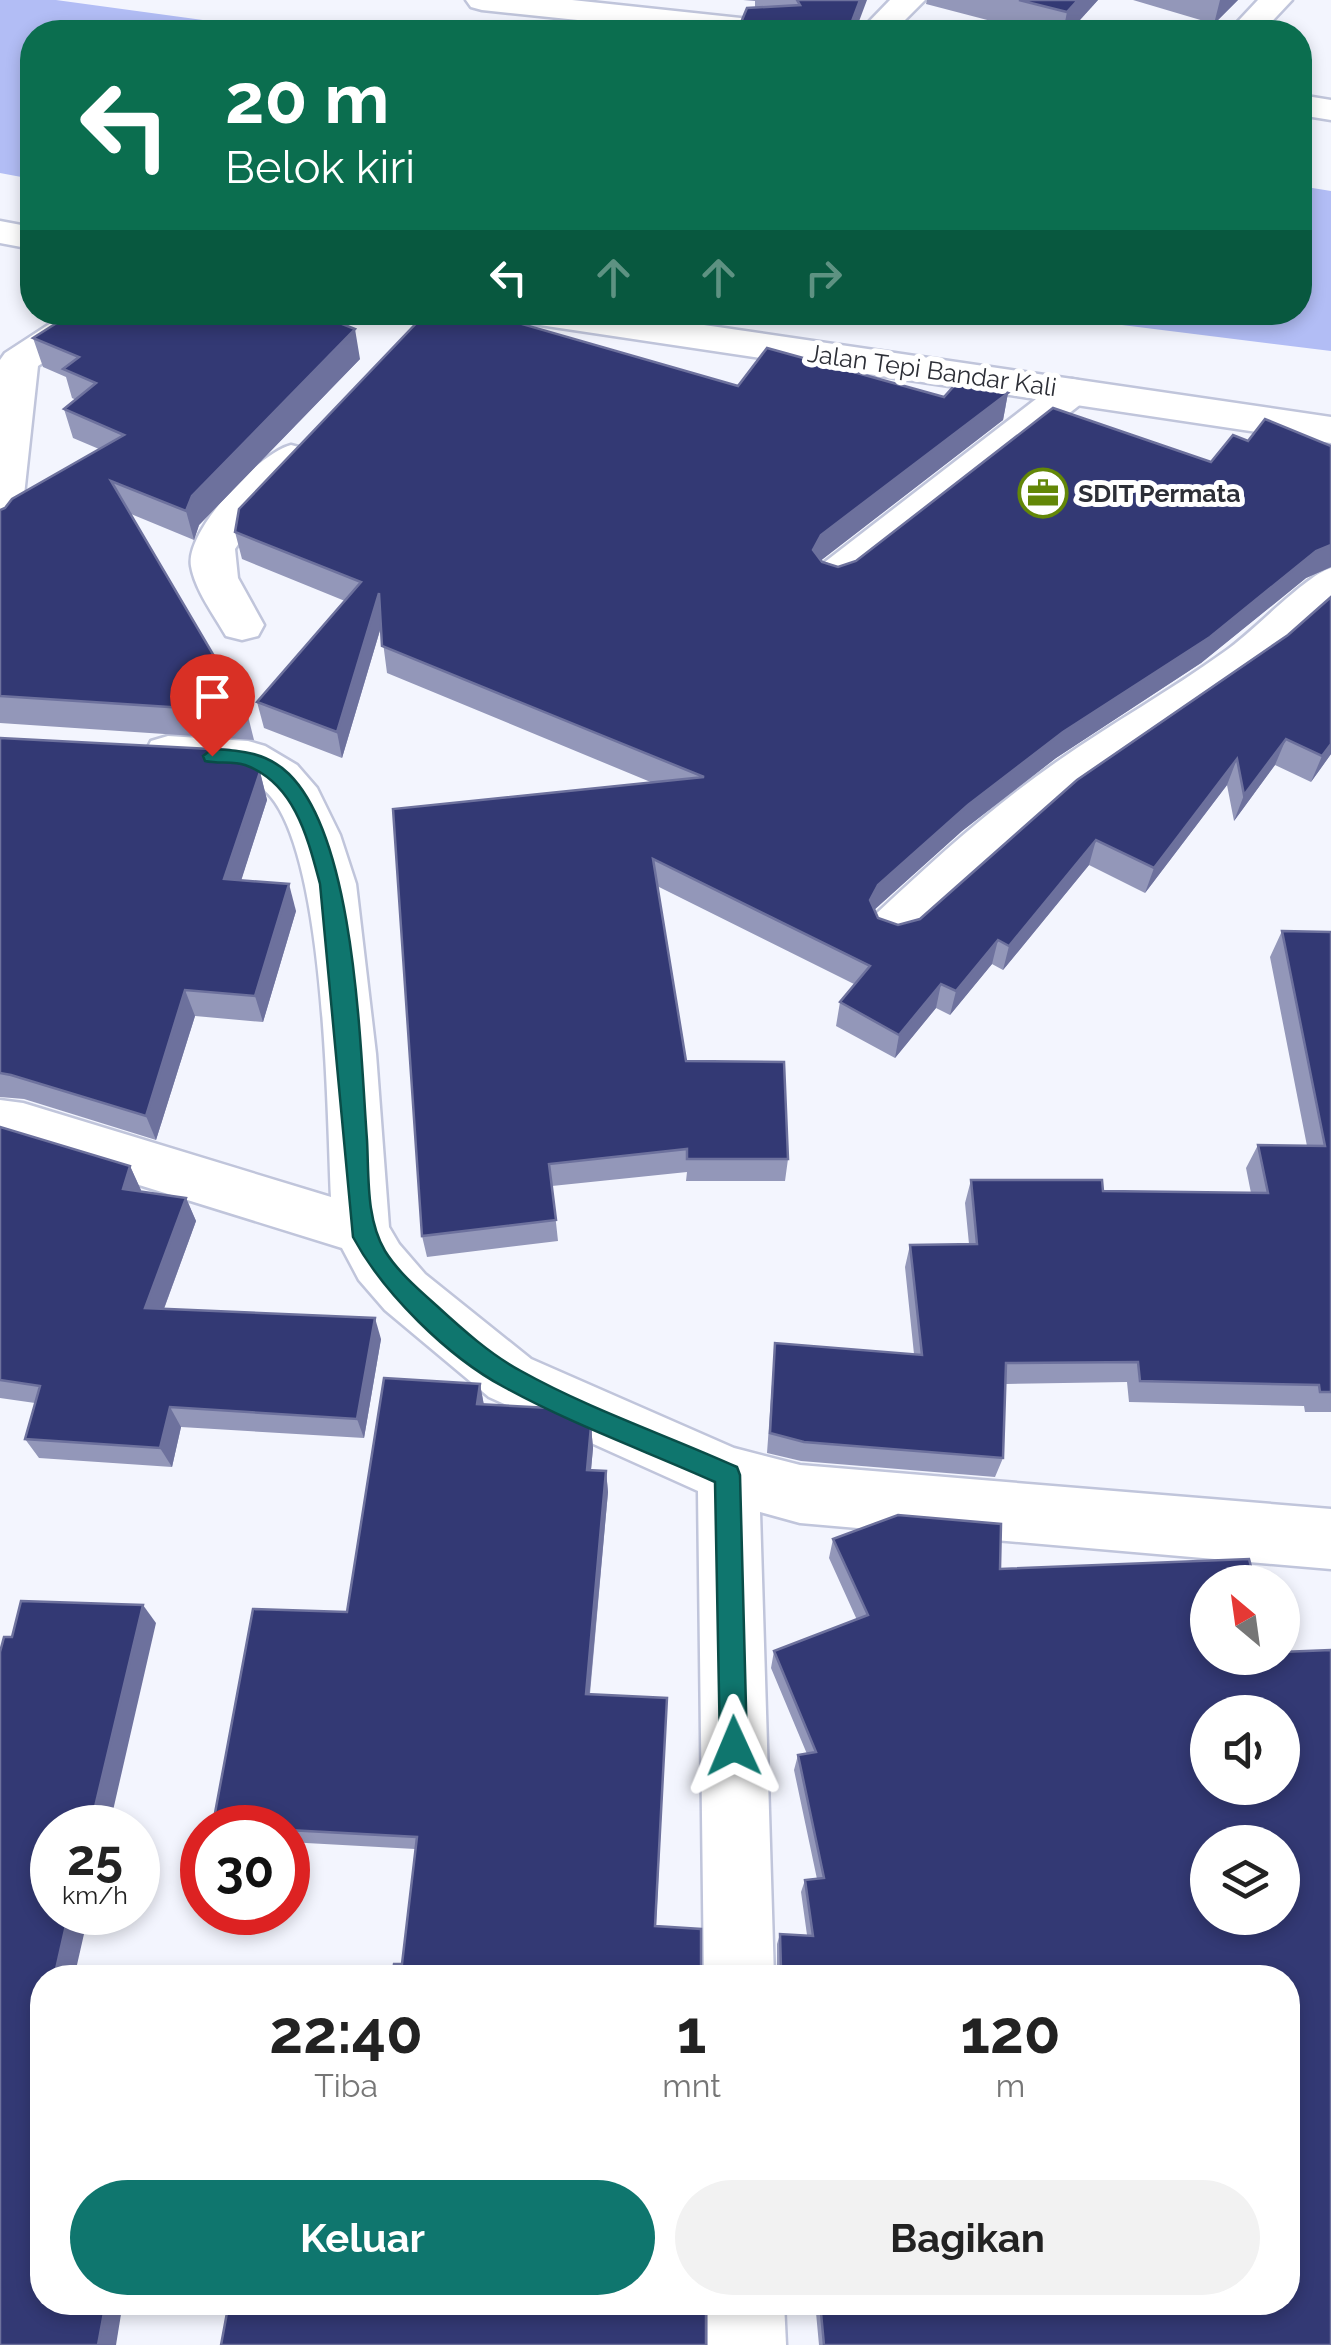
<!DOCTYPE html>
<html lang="id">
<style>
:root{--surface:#fff;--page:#f2f2f2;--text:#222;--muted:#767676;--accent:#0f766e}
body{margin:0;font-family:Raleway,sans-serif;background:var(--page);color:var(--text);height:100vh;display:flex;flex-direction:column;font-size:38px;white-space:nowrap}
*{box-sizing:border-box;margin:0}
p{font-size:32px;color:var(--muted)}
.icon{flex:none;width:55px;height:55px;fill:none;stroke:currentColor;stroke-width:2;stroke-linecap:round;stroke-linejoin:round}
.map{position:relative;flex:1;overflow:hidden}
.drawer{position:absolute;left:30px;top:1965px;width:1270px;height:350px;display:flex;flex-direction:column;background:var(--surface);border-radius:40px;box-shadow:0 5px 15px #0003}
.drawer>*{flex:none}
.guide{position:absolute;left:20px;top:20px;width:1292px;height:305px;border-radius:40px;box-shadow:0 5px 15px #0003;background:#0b6e4f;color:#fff;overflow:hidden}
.needle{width:65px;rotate:331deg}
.tools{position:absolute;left:1190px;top:1565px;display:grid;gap:20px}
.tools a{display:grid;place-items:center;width:110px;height:110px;border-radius:50%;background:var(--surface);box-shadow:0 5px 15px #0003;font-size:50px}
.speed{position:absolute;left:30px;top:1805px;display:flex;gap:20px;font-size:50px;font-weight:700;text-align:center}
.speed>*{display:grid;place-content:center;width:130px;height:130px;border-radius:50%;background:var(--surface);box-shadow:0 5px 15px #0003;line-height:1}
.speed small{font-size:25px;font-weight:400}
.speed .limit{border:15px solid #d22;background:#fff;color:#111}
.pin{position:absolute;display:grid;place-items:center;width:85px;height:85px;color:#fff;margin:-102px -42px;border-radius:50% 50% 50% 0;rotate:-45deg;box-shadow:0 0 10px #0007}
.pin .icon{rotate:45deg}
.me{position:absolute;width:110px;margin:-55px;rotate:359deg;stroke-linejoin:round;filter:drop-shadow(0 0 8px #0008)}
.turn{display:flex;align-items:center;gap:35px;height:210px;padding:0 40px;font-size:45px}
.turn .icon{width:130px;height:130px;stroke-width:2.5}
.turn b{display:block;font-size:70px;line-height:85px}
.lanes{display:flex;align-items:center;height:95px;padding:0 40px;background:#0003;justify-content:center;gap:50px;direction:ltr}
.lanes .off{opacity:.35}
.eta{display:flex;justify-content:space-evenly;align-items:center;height:170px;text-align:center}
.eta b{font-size:60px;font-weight:700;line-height:70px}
.primary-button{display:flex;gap:20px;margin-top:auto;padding:20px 40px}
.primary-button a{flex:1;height:115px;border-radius:60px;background:var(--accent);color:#fff;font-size:40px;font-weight:700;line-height:115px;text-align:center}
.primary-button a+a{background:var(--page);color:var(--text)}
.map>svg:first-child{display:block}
.water{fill:#b2bdf5}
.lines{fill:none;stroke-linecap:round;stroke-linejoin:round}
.street-casing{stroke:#c0c5db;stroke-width:5}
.secondary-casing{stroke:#c0c5db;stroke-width:5}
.street{fill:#fff;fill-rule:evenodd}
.secondary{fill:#fff;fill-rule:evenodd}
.wall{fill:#9397b9;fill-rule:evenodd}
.shaded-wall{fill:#6d719d}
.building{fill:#333974;stroke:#6d719d;stroke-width:2.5;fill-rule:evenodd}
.route{fill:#0f766e;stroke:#0a4d48;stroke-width:2.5}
.labels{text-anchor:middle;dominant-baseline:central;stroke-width:10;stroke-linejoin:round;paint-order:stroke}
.far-street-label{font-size:25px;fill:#2d2f37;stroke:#fff}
.far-poi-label{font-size:25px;font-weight:bold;fill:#2d2f37;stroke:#fff;text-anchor:start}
</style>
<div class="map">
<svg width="1331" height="2345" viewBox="0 0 1331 2345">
<rect width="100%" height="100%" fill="#f3f5fe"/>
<!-- water -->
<g class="water">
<path d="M0,0h56l234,32h-258v147l-32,-6z"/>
<path d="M1300,186l31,5v160l-305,-38 274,-1z"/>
</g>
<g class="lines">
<!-- street casing -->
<g class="street-casing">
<g id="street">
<path d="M890,0h35l-32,32h-34z"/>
<path d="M1258,0h34l-30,32h-34z"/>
<path d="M68,312h46l-5,8 -71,46 -17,157 -6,10 -15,4v-177l5,-7z"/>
<path d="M1072,379l14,3 6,9 -6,9 -235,185 -15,5 -15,-5 -7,-10 7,-10 237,-183z"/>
<path d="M291,445l15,4 6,9 -55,58 -22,33 3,29 26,47 -6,11 -16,4 -16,-4c-12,-21 -31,-46 -35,-70 -6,-35 68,-113 100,-121z"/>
<path d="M1331,568v41c-69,73 -159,118 -240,176 -64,46 -121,101 -178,156l-18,5 -18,-5 -7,-14 7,-14c58,-54 116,-107 181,-152 54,-38 112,-70 166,-109 28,-19 82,-77 107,-84z"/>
<path d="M168,736l80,5 17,5 32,19 20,23 23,47 16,49 20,170 13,173 10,17 26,30 106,85 203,89 66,17 531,44v60l-531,-46 -40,-11 14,466h-70l-6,-487 -209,-94 -104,-87 -26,-30 -17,-32 -319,-99 -23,-3v-46l23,3 308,94c-4,-85 -5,-359 -69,-409 -31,-24 -74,-12 -111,-23l-6,-12 6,-12z"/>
<path d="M708,2302h76l2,43h-78z"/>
</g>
</g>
<!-- secondary casing -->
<g class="secondary-casing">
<g id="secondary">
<path d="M466,0h106l207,22 12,3 4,7h-102l-211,-22 -11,-3z"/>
<path d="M1300,95l31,5v20l-31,-5z"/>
<path d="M0,221l32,6v22l-32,-6z"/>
<path d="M514,312h101l716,105v26l-798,-119 -14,-4z"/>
</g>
</g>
<!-- street -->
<use href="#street" class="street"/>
<!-- secondary -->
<use href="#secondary" class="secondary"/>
</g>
<!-- wall -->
<g class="wall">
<path d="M743,0h124l-112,8v-7z"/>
<path d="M927,0h171l-29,32h-36l-107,-28z"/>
<path d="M1133,0h105l-24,24z"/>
<path d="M33,338l327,21 -161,166 -5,15 -63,-26 116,198 7,28 -254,-17v-213l99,-61 -26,-11 -9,-29 12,-9 -4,-2 -6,-21 -23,-10z"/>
<path d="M738,386l206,11 64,-4 -5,27 -182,140 17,7 373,-105 37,-21 83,5v121l-25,11 -105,85 -145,95 -94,73 -88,79 4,8 20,7 22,-6 368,-284 43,119 -20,28 -36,-17 -41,56 -7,-36 -82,108 -56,-28 -86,105 -11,-6 -42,51 -14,-7 -41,50 -59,-32 4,-24 14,-18 -197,-98 29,175 102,98 -3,22h-99l1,-9 -135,14 6,55 -131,16 -5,-21 231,-453 -266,-110 -6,-46 -39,131 -78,-30 -7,-26 88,-101 -103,-42 -7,-27z"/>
<path d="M0,738l260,34 7,28 -26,80 55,31 -33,111 -68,-6 -39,124 -132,-41 -24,-2z"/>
<path d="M1282,931l49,1v480h-26l-1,-6 -175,-4 -2,-20 -121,2 -3,74 -8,19 -194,-16 -34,-8 8,-110 139,11 -9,-87 5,-22 59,-1 -4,-41 6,-23 132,11 148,2 -5,-25 12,-23 49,1 -37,-189z"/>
<path d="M0,1127l130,39 11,25 45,7 10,23 -32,88 217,30 -17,99 -183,-11 -9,40 -133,-9 -14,-19 10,-36 -35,-5z"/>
<path d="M384,1378l96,6 4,21 66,3 41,18 2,22 -2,22 15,1 2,21 -18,202 77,4 -11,228 45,3v40l4,4h72v-29l3,-10 27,1 -6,-43 4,-12 12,-1 -23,-109 4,-15 9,-1 -36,-86 3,-17 83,-31 -28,-62 4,-19 65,-24 103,9 -1,45 249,-10 6,23h-47v76h74v-6l49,-2v695h-512l-4,-43h473v-324h-896l2,-14h8l13,-115 -127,-7v-14l-61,-1 -12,-14 38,-204 94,3zM1208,1712h74v76h-74zM1208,1842h74v76h-74z"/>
</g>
<!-- shaded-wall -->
<g class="shaded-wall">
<path d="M860,0h7l-12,32h-7z"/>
<path d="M1078,0h20l-29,32h-6l4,-20z"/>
<path d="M1220,0h18l-24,24z"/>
<path d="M355,329l5,30 -161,166 -5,15 -8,-29 6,-15z"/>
<path d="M1008,393l-5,27 -184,142 -6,-12 8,-15z"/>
<path d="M1331,545v22l-25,11 -105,85 -145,95 -94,73 -88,79 -4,-10 8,-15 90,-80 95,-73 253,-181z"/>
<path d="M379,593l4,27 -41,138 -5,-26z"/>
<path d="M1286,739l-11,26 -41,56 10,-26z"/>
<path d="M1331,744v10l-20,28 11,-26z"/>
<path d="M1237,759l-10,26 -82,108 9,-25z"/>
<path d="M260,772l7,28 -34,106 -9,-27z"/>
<path d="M1096,840l-7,25 -86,105 6,-24z"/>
<path d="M289,884l7,27 -33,111 -8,-26z"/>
<path d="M998,940l-6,24 -42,51 6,-24z"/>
<path d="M941,984l-5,24 -41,50 4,-23z"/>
<path d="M185,990l10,26 -39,124 -10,-24z"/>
<path d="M130,1166l11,24 -7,22 -11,-23z"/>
<path d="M186,1198l10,23 -40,109 -11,-22z"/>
<path d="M375,1318l6,21 -17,99 -7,-19z"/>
<path d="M480,1384l4,22 -7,-2z"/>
<path d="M170,1407l11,20 -9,40 -12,-19z"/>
<path d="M591,1426l2,22 -4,43 -2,-21z"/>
<path d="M606,1471l2,21 -20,218 -2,-16z"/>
<path d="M143,1605l13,18 -47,205h-19z"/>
<path d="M69,1912h20l-15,66h-20z"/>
<path d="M106,2302h17l-7,43h-18z"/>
</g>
<!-- building -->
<g class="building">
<path d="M797,0h63l-12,32h-111l10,-24 53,-3z"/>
<path d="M1019,0h59l-11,12z"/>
<path d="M74,312h238l43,17 -163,167 -6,15 -75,-30 136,231 -247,-16v-186l5,-2 7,-9 112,-64 -60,-26 32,-26 -33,-14 16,-12 -46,-19z"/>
<path d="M427,312h53l258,74 29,-38 177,49 18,-20 46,16 -187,142 -8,15 9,12 16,5 18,-6 197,-153 158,54 22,-27 15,6 17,-22 66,27v99l-15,6 -106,86 -147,95 -95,73 -90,80 -8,15 8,18 20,7 22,-6 157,-139 211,-145 43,-38v147l-9,12 -36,-17 -42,56 -7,-36 -83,109 -58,-28 -87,106 -11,-6 -42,51 -15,-7 -42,51 -59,-33 30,-36 -217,-107 33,202 98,1 4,97h-101v-10l-138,15 7,56 -134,16 -29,-427 311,-32 -322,-131 -3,-53 -42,139 -80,-30 104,-120 -126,-50 4,-23z"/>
<path d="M0,738l230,12 23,14 7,8 -36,107 65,5 -34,112 -70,-6 -39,126 -135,-41 -11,-2z"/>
<path d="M1282,931l49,1v460h-11l-1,-7 -179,-4 -2,-19 -132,1 -3,95 -199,-16 -34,-9 5,-90 147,12 -12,-110 67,-1 -6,-64h131l1,11 165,2 -10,-48 67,1z"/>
<path d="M0,1127l130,39 -7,23 63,9 -41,110 230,10 -18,101 -187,-12 -10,41 -135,-9 15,-53 -40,-6z"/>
<path d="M384,1378l96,6 -3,20 73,4 41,18 -4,44 19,1 -20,223 81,4 -12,228 46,3v40l4,4h72l4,-4 -1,-35 33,2 -8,-56 19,-2 -26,-123 18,-3 -42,-101 94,-36 -35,-76 65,-24 103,9 -1,45 249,-10 6,23h-47v76h74v-6l49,-2v695h-507l-4,-43h468v-324h-896l2,-14h8l15,-127 -129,-7v-2h-13l2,-12 -62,-3 38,-204 94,3zM1208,1712h74v76h-74zM1208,1842h74v76h-74z"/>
<path d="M21,1601l122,4 -53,223h-38v84h17l-15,66h-12v324h64l-8,43h-98v-693l4,-15h8z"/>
<path d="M185,1975l46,3h-47z"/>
<path d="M229,2302h477v43h-485z"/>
</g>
<!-- route -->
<path class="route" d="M212,749c29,1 56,4 77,25 67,66 71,273 78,366 2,37 -1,79 18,111 13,21 34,39 52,55 25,23 54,49 84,65 68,38 145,64 216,96l3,8 7,271 -4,9 -9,4 -10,-4 -4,-9 -5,-264c-69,-31 -144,-58 -211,-95 -56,-30 -121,-94 -151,-150l-33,-353c-12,-45 -25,-101 -75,-119 -12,-4 -27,-1 -40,-4l-2,-5z"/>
<!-- icons -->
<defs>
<g id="office-ring" transform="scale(2.5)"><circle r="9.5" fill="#fff" stroke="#638707" stroke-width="1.5"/><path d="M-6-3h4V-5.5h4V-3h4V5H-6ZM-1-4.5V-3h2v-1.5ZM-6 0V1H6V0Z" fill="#638707"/></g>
</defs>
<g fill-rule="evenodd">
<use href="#office-ring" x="1043" y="493"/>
</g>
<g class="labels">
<!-- far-street labels -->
<g class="far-street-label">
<text transform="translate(932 370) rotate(8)">Jalan Tepi Bandar Kali</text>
</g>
<!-- far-poi labels -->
<g class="far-poi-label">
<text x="1078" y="493">SDIT Permata</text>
</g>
</g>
</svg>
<div class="tools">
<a><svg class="needle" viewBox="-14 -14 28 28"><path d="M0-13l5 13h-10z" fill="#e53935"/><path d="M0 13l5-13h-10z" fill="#767676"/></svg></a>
<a><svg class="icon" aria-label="sound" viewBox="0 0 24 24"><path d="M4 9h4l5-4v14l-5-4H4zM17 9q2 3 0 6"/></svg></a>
<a><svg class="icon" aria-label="layers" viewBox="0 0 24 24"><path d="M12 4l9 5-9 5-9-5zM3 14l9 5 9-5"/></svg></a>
</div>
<div class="speed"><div>25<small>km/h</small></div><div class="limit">30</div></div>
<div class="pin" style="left:212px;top:756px;background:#d93025"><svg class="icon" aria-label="arrive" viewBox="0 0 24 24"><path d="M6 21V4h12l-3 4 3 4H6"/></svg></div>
<svg class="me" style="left:734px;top:1746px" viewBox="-20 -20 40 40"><path d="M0-17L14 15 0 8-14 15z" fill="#0f766e" stroke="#fff" stroke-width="4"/></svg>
<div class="guide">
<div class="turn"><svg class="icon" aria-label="left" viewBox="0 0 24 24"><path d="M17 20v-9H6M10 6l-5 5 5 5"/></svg><div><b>20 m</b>Belok kiri</div></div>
<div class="lanes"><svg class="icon" aria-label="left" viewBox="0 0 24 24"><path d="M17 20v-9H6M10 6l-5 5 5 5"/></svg><svg class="icon off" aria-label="ahead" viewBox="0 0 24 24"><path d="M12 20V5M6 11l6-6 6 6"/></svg><svg class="icon off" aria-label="ahead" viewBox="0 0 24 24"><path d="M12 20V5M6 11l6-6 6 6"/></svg><svg class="icon off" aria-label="right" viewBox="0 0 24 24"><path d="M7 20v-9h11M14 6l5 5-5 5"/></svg></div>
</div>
<section class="drawer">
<div class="eta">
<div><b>22:40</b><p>Tiba</p></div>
<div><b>1</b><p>mnt</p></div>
<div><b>120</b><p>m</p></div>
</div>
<div class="primary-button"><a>Keluar</a><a>Bagikan</a></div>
</section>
</div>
